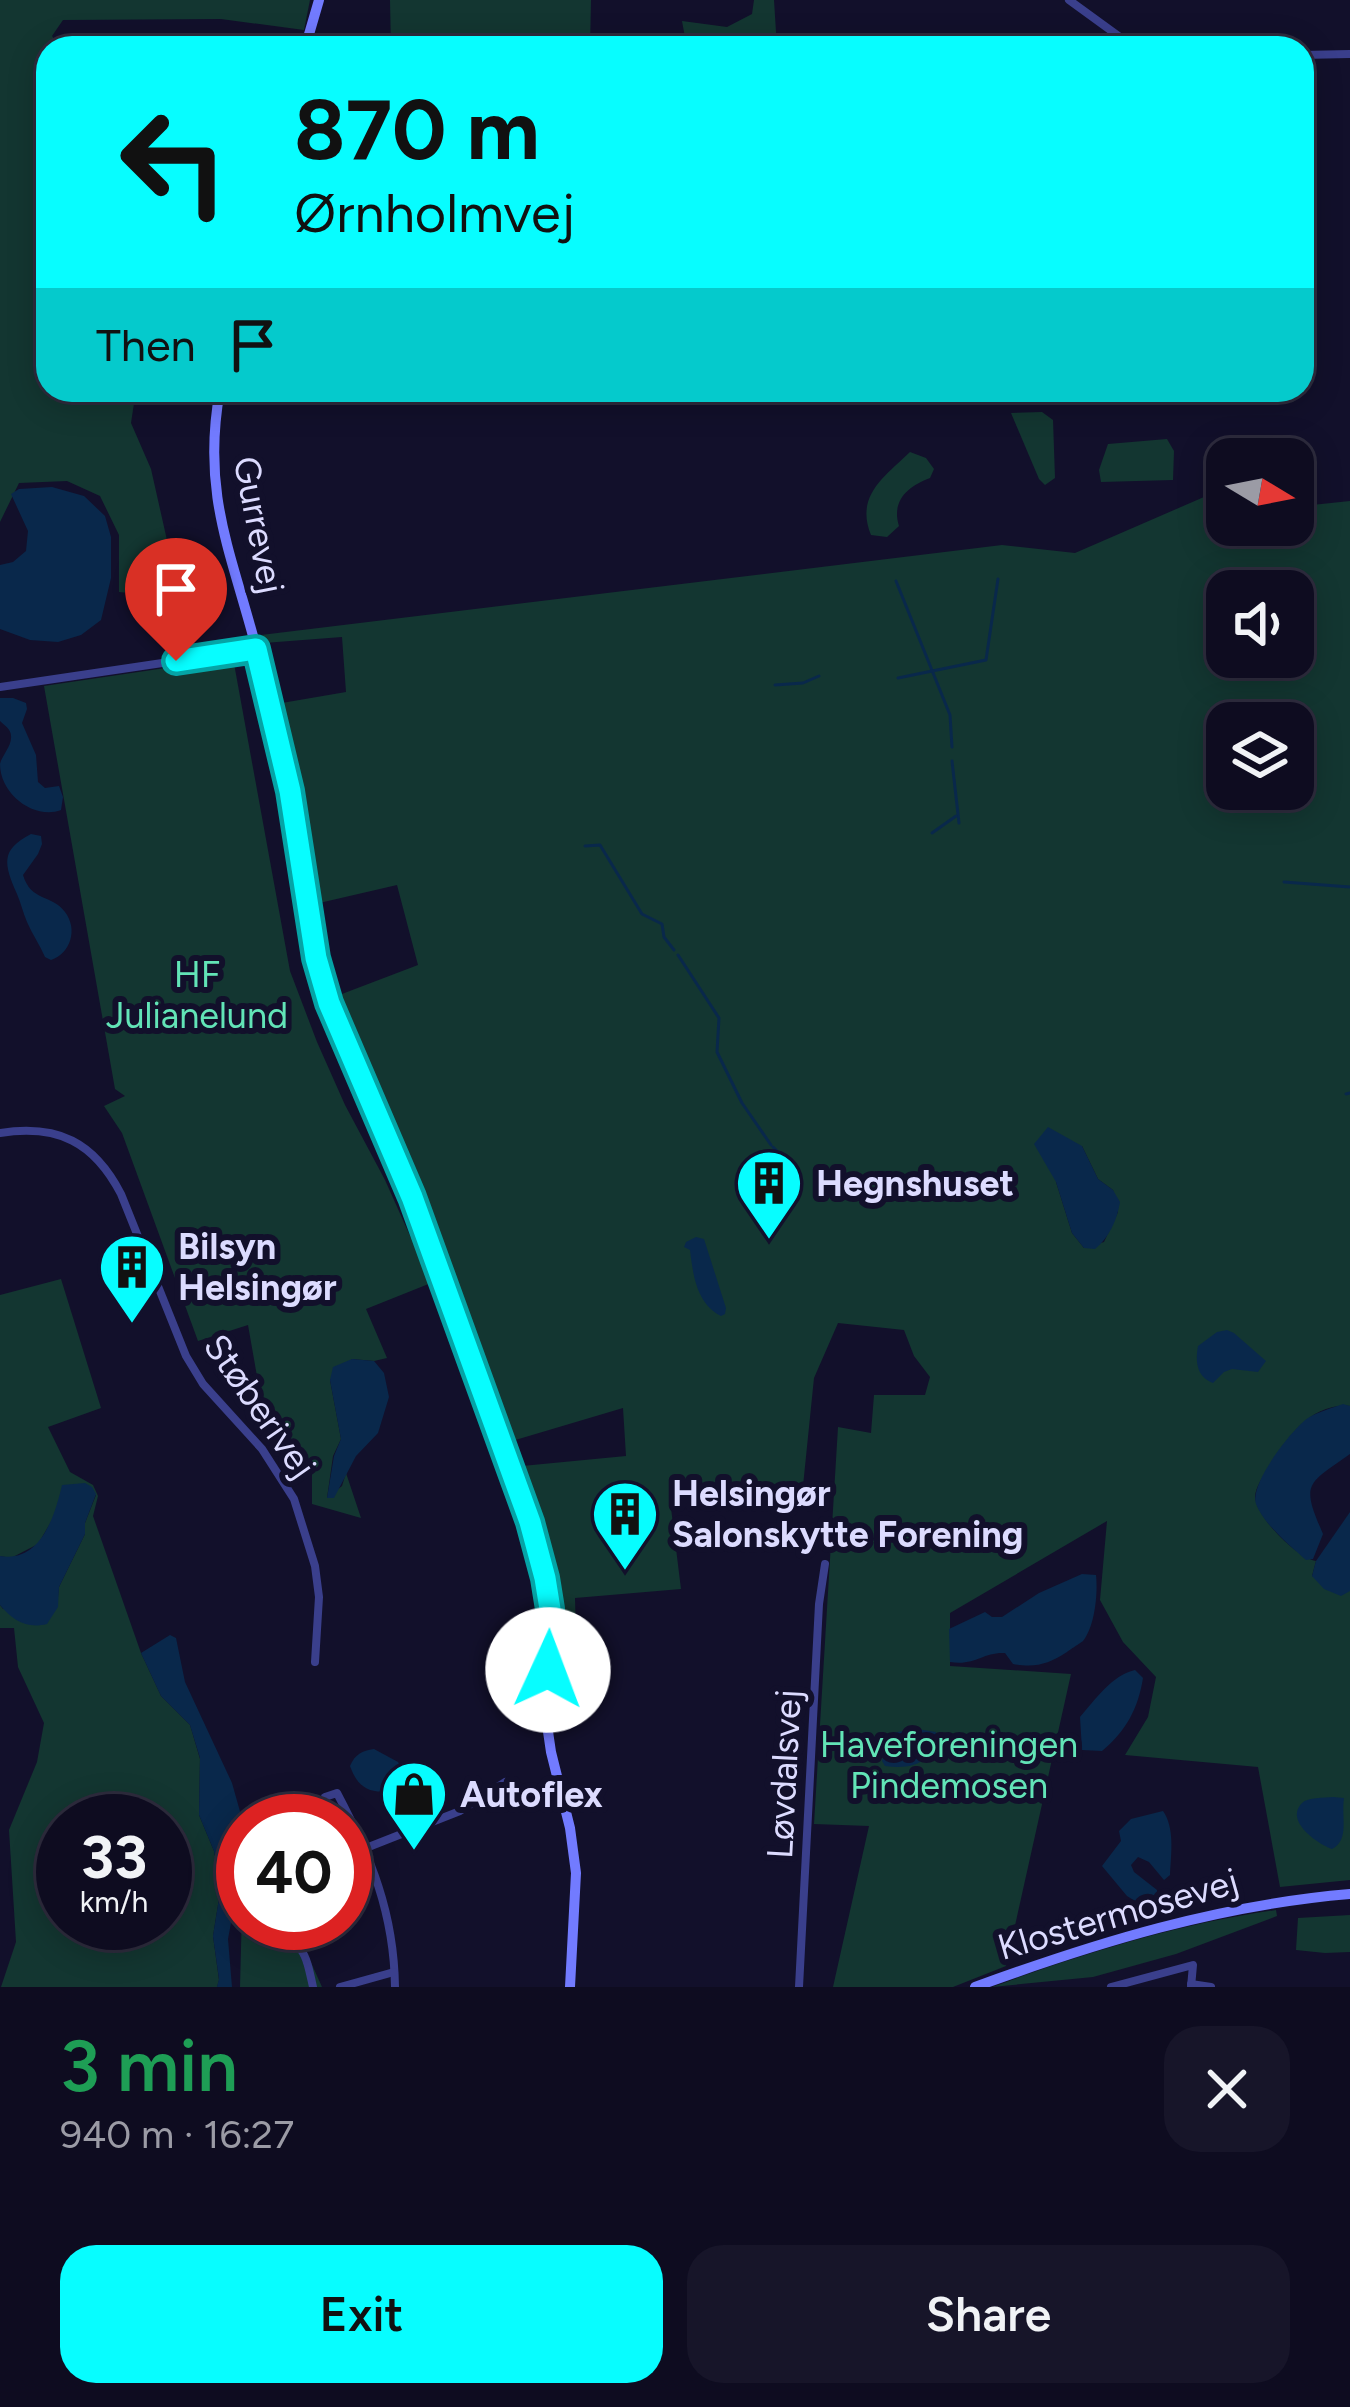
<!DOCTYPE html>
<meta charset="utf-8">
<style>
:root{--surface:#0e0c20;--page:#171529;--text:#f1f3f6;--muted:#9b9ba5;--line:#2e2c3e;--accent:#07fdff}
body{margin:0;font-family:Figtree,sans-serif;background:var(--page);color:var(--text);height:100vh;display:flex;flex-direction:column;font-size:45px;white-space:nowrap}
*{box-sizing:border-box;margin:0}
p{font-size:39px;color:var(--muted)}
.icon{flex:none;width:66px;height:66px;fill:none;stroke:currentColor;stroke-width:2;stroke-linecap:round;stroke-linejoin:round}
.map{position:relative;height:1987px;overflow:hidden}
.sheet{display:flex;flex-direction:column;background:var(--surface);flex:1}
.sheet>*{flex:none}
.banner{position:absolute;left:36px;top:36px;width:1278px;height:366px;border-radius:36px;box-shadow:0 6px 30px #0003,0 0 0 3px var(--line);background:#07fdff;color:#111;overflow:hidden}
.needle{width:78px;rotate:100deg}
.controls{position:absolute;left:1206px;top:438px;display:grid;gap:24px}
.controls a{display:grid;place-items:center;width:108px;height:108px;border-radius:24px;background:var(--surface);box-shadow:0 6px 30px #0003,0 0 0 3px var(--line);font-size:60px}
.speed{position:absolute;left:36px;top:1794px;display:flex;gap:24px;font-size:60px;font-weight:700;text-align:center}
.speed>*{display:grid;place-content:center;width:156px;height:156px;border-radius:50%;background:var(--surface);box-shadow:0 6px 30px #0003,0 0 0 3px var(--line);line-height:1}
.speed small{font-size:30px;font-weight:400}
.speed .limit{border:18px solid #d22;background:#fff;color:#111}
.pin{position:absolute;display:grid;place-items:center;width:102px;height:102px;color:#fff;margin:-123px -51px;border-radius:50% 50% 50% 0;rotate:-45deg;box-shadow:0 0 12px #0007}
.pin .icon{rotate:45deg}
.me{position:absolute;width:132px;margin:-66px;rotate:2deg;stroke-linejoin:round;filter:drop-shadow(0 0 9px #0008)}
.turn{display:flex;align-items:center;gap:42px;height:252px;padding:0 60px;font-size:54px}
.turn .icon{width:156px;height:156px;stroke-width:2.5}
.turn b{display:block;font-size:84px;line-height:102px}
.then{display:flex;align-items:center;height:114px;padding:0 60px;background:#0003;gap:24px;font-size:45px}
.round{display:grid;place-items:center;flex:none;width:126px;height:126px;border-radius:36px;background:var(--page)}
.head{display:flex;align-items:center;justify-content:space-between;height:204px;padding:0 60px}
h1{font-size:72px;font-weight:600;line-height:90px;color:#1e9e55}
.action{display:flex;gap:24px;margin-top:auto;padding:24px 60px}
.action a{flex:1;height:138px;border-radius:36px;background:var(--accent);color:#111;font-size:48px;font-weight:600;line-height:138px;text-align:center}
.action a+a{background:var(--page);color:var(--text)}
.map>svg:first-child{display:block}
.green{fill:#133631;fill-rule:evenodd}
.water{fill:#09284b}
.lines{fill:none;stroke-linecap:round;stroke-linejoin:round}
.stream{stroke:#09284b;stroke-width:3}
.street{stroke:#3a3f8c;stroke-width:8}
.secondary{stroke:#727bff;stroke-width:10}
.route-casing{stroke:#05a4a6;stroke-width:30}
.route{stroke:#07fdff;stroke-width:21}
.labels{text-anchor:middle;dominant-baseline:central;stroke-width:12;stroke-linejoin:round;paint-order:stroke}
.street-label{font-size:36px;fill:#dcdbff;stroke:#12102b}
.park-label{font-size:36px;fill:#62e4b7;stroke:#12102b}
.poi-label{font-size:36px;font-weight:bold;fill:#dcdbff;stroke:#12102b;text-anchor:start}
</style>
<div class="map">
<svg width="1350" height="1987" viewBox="0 0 1350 1987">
<rect width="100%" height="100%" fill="#12102b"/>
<!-- green -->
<g class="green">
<path d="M0,0h310l-6,30 -83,-11 -158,1 -11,16 9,12h-13v342h88l-5,33 20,46 29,129 -61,-6v-57l-19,-39 -33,-15 -48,2 -19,39z"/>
<path d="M390,0h201l-1,48h-199z"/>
<path d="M754,0h20l3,48h-90l-5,-27 45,6 25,-13z"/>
<path d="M1042,412l11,8 2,58 -10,7 -6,-6 -28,-66z"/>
<path d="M1167,439l7,12 -1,29 -72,2 -2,-12 9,-26z"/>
<path d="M910,452l16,6 8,11 -4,9c-22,8 -39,23 -31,48l-12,11 -16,-2c-16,-39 13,-58 39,-83z"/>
<path d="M1227,487v38h66v-18l57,-6v905c-40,-4 -66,35 -83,65 -5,7 -11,16 -12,25 0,20 42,62 61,65l-4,15 38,15v289l-70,7 -22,-120 -133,-12 23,-38 8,-40 -33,-35 -23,-42 7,-79 -157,92v53l121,8 -65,292 -53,21h-120l36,-161 -55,-2 24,-397 33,6 3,-38h51l5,-18 -16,-21 -10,-26 -66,-7 -24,55 -11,108 -133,14 11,89 -106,9 3,110 -23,-2 -1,-110 -12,-58 -20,-72 104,-10 -3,-48 -111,33 -88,-237 -90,-207 84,-32 -21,-80 -82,19 -39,-200 70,-12 -4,-55 -78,6 -3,-8 741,-90 73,8zM1227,591h66v66h-66zM1227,723h66v66h-66zM1082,1146l16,33 15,11 5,22 -14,30 -20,6 -12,-15 -16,-51z"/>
<path d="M233,658l57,313 27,71 28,63 40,75 26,58 12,-6 18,47 -75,30 21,49 -13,3 -22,-2 -22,21 11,59 -8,17 -6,42 15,-12 4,-13 15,45 -49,-14v-33l-48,-55 -16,-91 -50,16 -76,-208 -18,-27 21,-10 -10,-7 -71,-403z"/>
<path d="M61,1279l40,129 -53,19 22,45 23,13 5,11 -5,20 48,137 20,43 29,29 10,34 -1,56 15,36 7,35 -8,50 6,44 -2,7h-216l15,-45 -7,-112 28,-68 7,-39 -26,-56 -4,-39h-14v-23l3,4 54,-2 2,-20 26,-53v-11l11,-28 -41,20 -17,29 -27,14 -11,-2v-261zM63,1821h102v102h-102z"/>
<path d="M243,1870v53h33l24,15 22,49h-82z"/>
<path d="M1276,1910l1,6 -101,38 -83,23 -101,10c93,-34 186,-63 284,-77z"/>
<path d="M1350,1915v37l-25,1 -29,-3 2,-32z"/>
</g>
<!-- water -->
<g class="water">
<path d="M52,487l32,9 21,20 6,21v41l-10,42 -20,15 -23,7 -28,-2 -30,-11v-64l13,-3 13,-11 2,-20 -17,-37 8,-5z"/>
<path d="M0,698h13l13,5 1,6 -5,14 14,32 2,27 7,6 14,-2 4,11 -2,13c-26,10 -61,-15 -61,-46 2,-9 12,-18 11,-28 0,-7 -6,-10 -11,-15z"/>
<path d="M31,834l10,2 1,8 -4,10 -15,21c8,27 29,19 42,37 13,17 6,41 -14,48l-6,-3c-5,-12 -13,-23 -18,-35 -4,-9 -6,-19 -10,-28 -13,-30 -17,-44 14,-60z"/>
<path d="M1048,1127l34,19 16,33 15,11 7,12c-3,18 -11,36 -25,47l-11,-1 -12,-15 -16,-51 -22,-38z"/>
<path d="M696,1237l8,2 22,69 -1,6 -4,2c-24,-12 -28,-40 -31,-66l-6,-3 2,-5z"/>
<path d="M1227,1330l7,3 32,28 -8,11 -26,-3 -8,3 -11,11c-16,-6 -18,-21 -15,-37l19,-14z"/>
<path d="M352,1359l22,2 10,12 5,24 -11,36 -22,23 -22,42h-7l7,-42 7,-17 -11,-59 3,-13z"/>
<path d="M1343,1404l7,2v48c-44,31 -49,29 -27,80l-10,25 -7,1c-16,-14 -43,-37 -50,-56 -7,-20 36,-75 52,-86 10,-6 24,-10 35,-14z"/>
<path d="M85,1483l7,4 4,7 -11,29v11l-26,53 -1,20 -11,17c-20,5 -34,-3 -47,-19v-49c41,7 55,-41 62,-71z"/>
<path d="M1350,1512v79l-9,5 -17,-7 -12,-13 4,-15z"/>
<path d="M1082,1574l14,1c2,18 -1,51 -13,66 -1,1 -15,10 -16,11 -19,12 -31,16 -54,12l-8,-11c-23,-1 -29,13 -55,9l-1,-33 36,-17 7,5h10l37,-24z"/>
<path d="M170,1635l6,3 9,44 47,101 9,32 2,43 -15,81 4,48h-15l2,-8 -6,-43 8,-50 -7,-35 -15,-36 1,-57 -10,-33 -29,-29 -20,-43z"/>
<path d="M1135,1670l8,8c-5,31 -17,53 -41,73l-20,-1 -2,-33c15,-17 32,-42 55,-47z"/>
<path d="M917,1729l19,3c-2,30 -22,38 -51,34l-3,-5 9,-28z"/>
<path d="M374,1749l24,13 7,13 -5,14c-25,6 -41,3 -50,-23 5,-12 12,-15 24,-17z"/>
<path d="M1333,1797l11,1c-3,19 6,42 -12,51 -14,-5 -48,-28 -30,-46 6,-6 22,-5 31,-6z"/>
<path d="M1163,1811c12,17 8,43 7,64l-6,5 -15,-18 -11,-5 -7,8 3,7 23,18v15l-9,4 -21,-13 -25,-30 19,-25 -2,-10 12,-12z"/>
</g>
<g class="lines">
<!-- stream -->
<g class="stream">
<path d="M896,581l54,134 2,32"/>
<path d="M898,678l88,-18 12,-81"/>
<path d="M775,685l28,-2 16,-7"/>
<path d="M952,761l7,62"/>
<path d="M932,833l24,-17"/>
<path d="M585,846l15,-1 42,69 20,10 2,13 10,13"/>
<path d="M1284,882l66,5"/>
<path d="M678,955l41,63 -2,34 25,51 29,42"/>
<path d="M1346,1094l4,-1"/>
<path d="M773,1147l10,10"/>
</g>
<!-- street -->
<g class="street">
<path d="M1069,0l66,48"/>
<path d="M1302,55l48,-1"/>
<path d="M0,687l257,-38"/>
<path d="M0,1133c58,-9 94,9 121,61l65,162 17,28 59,65 32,50 21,67 4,31 -4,65"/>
<path d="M325,1797l12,-4c34,64 57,120 58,194"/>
<path d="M366,1848l94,-37 45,-29"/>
<path d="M268,1930c36,14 37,20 45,57"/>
<path d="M1191,1984l20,3"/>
<path d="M340,1987l54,-15"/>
<path d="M799,1987l20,-383 6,-40"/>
<path d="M1111,1987l82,-22 -2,22"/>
</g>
<!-- secondary -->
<g class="secondary">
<path d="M305,48l14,-48"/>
<path d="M220,390c-19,104 12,164 37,261 12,44 22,90 32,135 15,72 20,146 40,217l108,257 93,262 15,56 6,65 -5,75 5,34 19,76 6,45 -6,114"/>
<path d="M975,1987c123,-45 244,-82 375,-93"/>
</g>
</g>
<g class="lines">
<!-- route casing -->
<g class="route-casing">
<path id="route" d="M176,661l80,-12 34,142 26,167 13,45 83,194 118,325 15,56 5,31 -2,61"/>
</g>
<!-- route -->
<use href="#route" class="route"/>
</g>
<!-- icons -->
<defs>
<g id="building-pin" transform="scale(3.45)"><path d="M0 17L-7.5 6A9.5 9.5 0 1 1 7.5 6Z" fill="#07fdff" stroke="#12102b"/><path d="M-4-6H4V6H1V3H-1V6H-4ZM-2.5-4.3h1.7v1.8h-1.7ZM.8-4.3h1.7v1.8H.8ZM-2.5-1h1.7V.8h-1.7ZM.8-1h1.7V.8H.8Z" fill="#111"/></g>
<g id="shop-pin" transform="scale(3.45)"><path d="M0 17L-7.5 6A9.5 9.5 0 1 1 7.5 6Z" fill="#07fdff" stroke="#12102b"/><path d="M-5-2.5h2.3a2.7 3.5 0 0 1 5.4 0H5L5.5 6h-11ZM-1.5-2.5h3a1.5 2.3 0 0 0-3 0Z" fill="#111"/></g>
</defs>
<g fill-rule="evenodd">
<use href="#building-pin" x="769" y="1183"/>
<use href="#building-pin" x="132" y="1267"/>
<use href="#building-pin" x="625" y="1514"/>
<use href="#shop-pin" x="414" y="1794"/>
</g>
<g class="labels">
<!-- street labels -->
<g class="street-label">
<text transform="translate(259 525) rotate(79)">Gurrevej</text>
<text transform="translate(260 1406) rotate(55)">Støberivej</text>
<text transform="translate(784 1774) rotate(-87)">Løvdalsvej</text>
<text transform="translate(1118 1914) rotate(-16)">Klostermosevej</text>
</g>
<!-- park labels -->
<g class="park-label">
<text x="197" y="974">HF<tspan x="197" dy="41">Julianelund</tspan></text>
<text x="949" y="1744">Haveforeningen<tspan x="949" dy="41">Pindemosen</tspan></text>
</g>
<!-- poi labels -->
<g class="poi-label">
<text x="816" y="1183">Hegnshuset</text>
<text x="178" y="1246">Bilsyn<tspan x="178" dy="41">Helsingør</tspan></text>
<text x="672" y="1493">Helsingør<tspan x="672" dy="41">Salonskytte Forening</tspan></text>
<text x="460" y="1794">Autoflex</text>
</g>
</g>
</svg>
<div class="controls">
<a><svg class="needle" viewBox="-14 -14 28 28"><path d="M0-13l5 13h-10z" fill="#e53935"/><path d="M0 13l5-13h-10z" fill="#9b9ba5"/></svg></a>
<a><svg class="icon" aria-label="sound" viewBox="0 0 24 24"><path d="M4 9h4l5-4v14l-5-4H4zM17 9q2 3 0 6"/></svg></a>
<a><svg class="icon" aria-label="layers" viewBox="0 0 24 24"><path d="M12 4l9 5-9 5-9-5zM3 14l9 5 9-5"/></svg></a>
</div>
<div class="speed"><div>33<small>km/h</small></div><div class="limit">40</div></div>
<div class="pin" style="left:176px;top:661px;background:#d93025"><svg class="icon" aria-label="arrive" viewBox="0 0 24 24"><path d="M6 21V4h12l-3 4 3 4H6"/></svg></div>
<svg class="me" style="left:548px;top:1670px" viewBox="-20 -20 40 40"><circle r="19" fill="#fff"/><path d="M0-13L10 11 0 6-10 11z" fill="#07fdff"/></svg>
<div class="banner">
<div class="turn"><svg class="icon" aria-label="left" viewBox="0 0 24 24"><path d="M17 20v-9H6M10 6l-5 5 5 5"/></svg><div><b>870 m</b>Ørnholmvej</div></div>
<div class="then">Then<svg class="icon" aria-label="arrive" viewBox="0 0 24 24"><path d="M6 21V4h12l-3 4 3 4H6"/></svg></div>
</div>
</div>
<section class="sheet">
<div class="head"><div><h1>3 min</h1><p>940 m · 16:27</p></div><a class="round"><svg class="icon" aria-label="close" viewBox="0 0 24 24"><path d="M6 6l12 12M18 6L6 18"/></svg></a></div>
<div class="action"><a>Exit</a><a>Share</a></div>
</section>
